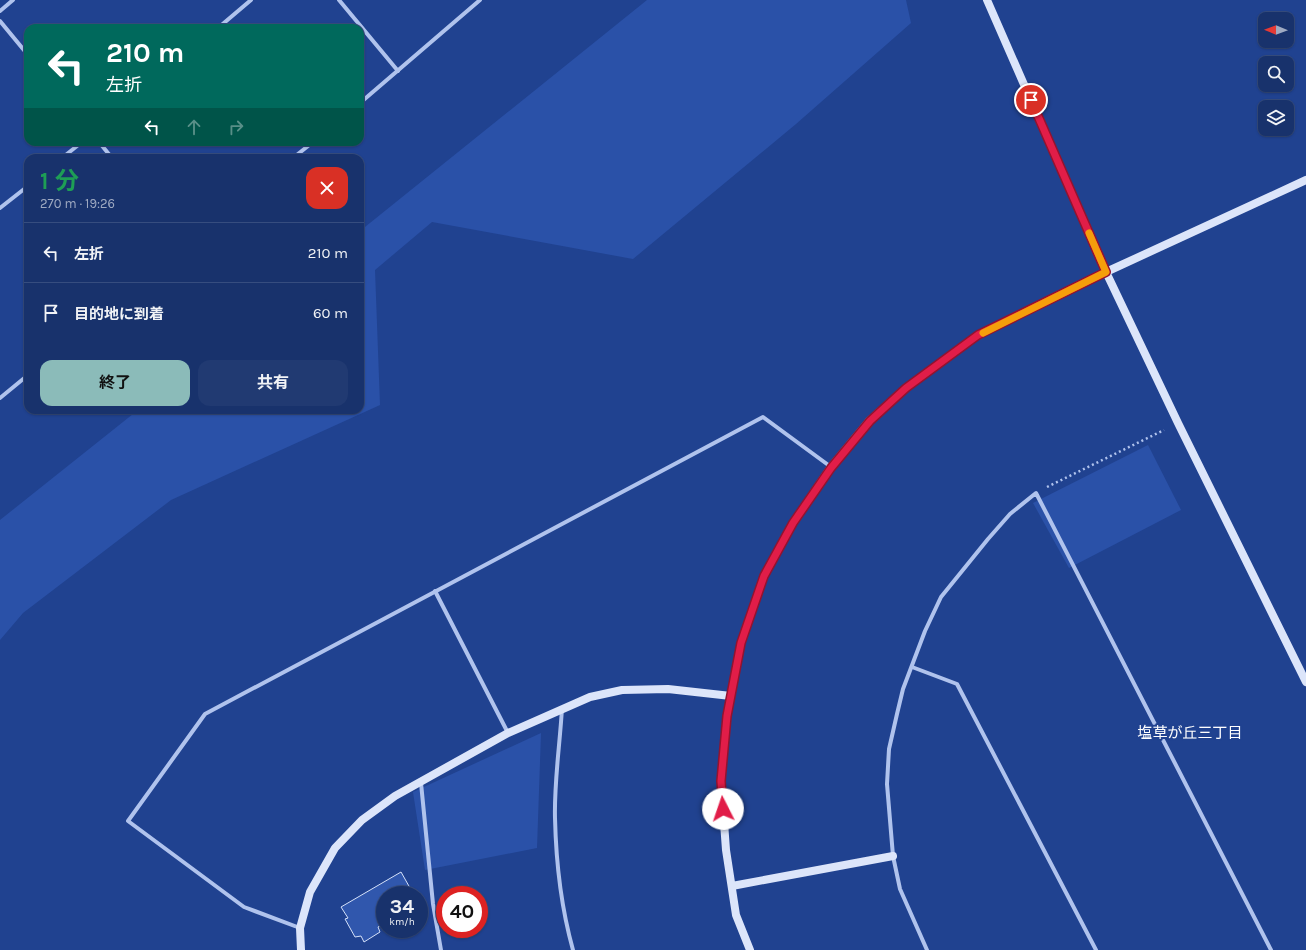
<!DOCTYPE html>
<html lang="ja">
<meta charset="utf-8">
<style>
:root{--surface:#18326c;--page:#213a72;--text:#f1f3f6;--muted:#9faac2;--line:#364d7f;--accent:#8bbbb9}
body{margin:0;font-family:Karla,"Noto Sans JP",sans-serif;background:var(--page);color:var(--text);height:100vh;display:flex;flex-direction:column;font-size:15px;white-space:nowrap}
*{box-sizing:border-box;margin:0}
p{font-size:13px;color:var(--muted)}
.icon{flex:none;width:22px;height:22px;fill:none;stroke:currentColor;stroke-width:2;stroke-linecap:round;stroke-linejoin:round}
.map{position:relative;flex:1;overflow:hidden}
.side{position:absolute;left:24px;top:154px;width:340px;height:260px;display:flex;flex-direction:column;background:var(--surface);border-radius:12px;box-shadow:0 1px 3px #0004,0 0 0 1px var(--line)}
.side>*{flex:none}
.top-card{position:absolute;left:24px;top:24px;width:340px;height:122px;border-radius:12px;box-shadow:0 1px 3px #0004,0 0 0 1px var(--line);background:#00695c;color:#fff;overflow:hidden}
.needle{width:26px;rotate:271deg}
.fabs{position:absolute;left:1258px;top:12px;display:grid;gap:8px}
.fabs a{display:grid;place-items:center;width:36px;height:36px;border-radius:8px;background:var(--surface);box-shadow:0 1px 3px #0004,0 0 0 1px var(--line);font-size:20px}
.speed{position:absolute;left:376px;top:886px;display:flex;gap:8px;font-size:20px;font-weight:700;text-align:center}
.speed>*{display:grid;place-content:center;width:52px;height:52px;border-radius:50%;background:var(--surface);box-shadow:0 1px 3px #0004,0 0 0 1px var(--line);line-height:1}
.speed small{font-size:10px;font-weight:400}
.speed .limit{border:6px solid #d22;background:#fff;color:#111}
.pin{position:absolute;display:grid;place-items:center;width:34px;height:34px;color:#fff;margin:-17px;border:2px solid #fff;border-radius:50%;box-shadow:0 1px 4px #0007}
.me{position:absolute;width:44px;margin:-22px;rotate:356deg;stroke-linejoin:round;filter:drop-shadow(0 0 3px #0008)}
.turn{display:flex;align-items:center;gap:14px;height:84px;padding:0 16px;font-size:18px}
.turn .icon{width:52px;height:52px;stroke-width:2.5}
.turn b{display:block;font-size:28px;line-height:34px}
.lanes{display:flex;align-items:center;height:38px;padding:0 16px;background:#0003;justify-content:center;gap:20px;direction:ltr}
.lanes .off{opacity:.35}
.round{display:grid;place-items:center;flex:none;width:42px;height:42px;border-radius:12px;background:var(--page)}
.headline{display:flex;align-items:center;justify-content:space-between;height:68px;padding:0 16px}
h1{font-size:24px;font-weight:700;line-height:30px;color:#1e9e55}
.button{display:flex;gap:8px;margin-top:auto;padding:8px 16px}
.button a{flex:1;height:46px;border-radius:12px;background:var(--accent);color:#111;font-size:16px;font-weight:700;line-height:46px;text-align:center}
.button a+a{background:var(--page);color:var(--text)}
ul{padding:0;list-style:none}
li{display:flex;align-items:center;gap:12px;height:60px;padding:0 16px;border-top:1px solid var(--line)}
li div{flex:1}
li b{display:block;font-size:15px}
li em{font-style:normal}
.map>svg:first-child{display:block}
.green{fill:#2a51a8}
.building{fill:#3057ad;stroke:#d5e1f9}
.lines{fill:none;stroke-linecap:round;stroke-linejoin:round}
.path{stroke:#b0c3ed;stroke-width:2.5;stroke-dasharray:2 3;stroke-linecap:butt}
.street{stroke:#b0c3ed;stroke-width:4}
.secondary{stroke:#dce5fa;stroke-width:8}
.route-casing{stroke:#92132f;stroke-width:10}
.route{stroke:#e11d48;stroke-width:7}
.slow{stroke:#f59e0b;stroke-width:7}
.labels{text-anchor:middle;dominant-baseline:central;stroke-width:4;stroke-linejoin:round;paint-order:stroke}
.neighbourhood-label{font-size:15px;fill:#fff;stroke:#204290}
</style>
<div class="map">
<svg width="1306" height="950" viewBox="0 0 1306 950">
<rect width="100%" height="100%" fill="#204290"/>
<!-- green -->
<g class="green">
<path d="M647,0h259l5,23 -115,101 -163,135 -201,-37 -57,48 5,135 -209,95 -148,113 -23,27v-120l138,-110h222v-179z"/>
<path d="M1148,445l33,65 -112,58 -36,-65z"/>
<path d="M541,733l-4,115 -112,22 -12,-78z"/>
</g>
<!-- building -->
<path class="building" d="M401,872l13,23h-29v28l-7,4 2,5 -16,10 -3,-6 -6,1 -10,-18 3,-1 -7,-11z"/>
<g class="lines">
<!-- path -->
<path class="path" d="M1047,487l117,-57"/>
<!-- street -->
<g class="street">
<path d="M339,0l59,71"/>
<path d="M0,11l13,-11"/>
<path d="M0,21l28,34"/>
<path d="M218,28l33,-28"/>
<path d="M360,103l120,-103"/>
<path d="M99,142l13,16"/>
<path d="M62,158l20,-16"/>
<path d="M293,158l20,-16"/>
<path d="M0,208l28,-22"/>
<path d="M0,398l28,-23"/>
<path d="M435,591l73,142"/>
<path d="M912,667l45,17 139,266"/>
<path d="M562,708c-2,36 -8,74 -7,110 1,44 6,89 18,132"/>
<path d="M421,783l12,121 8,46"/>
<path d="M300,928l-56,-21 -116,-86 77,-107 558,-297 68,50"/>
<path d="M927,950l-27,-61 -7,-33 -6,-72 2,-35 8,-35 6,-25 22,-58 16,-34 47,-58 22,-25 26,-21 235,457"/>
</g>
<!-- secondary -->
<g class="secondary">
<path d="M987,0l119,272 72,151 128,259"/>
<path d="M732,886l161,-30"/>
<path d="M301,950l-1,-22 10,-36 25,-44 27,-28 33,-24 113,-63 82,-36 32,-7 46,-1 63,7"/>
<path d="M750,950l-14,-35 -10,-65 -5,-69 6,-65 14,-73 23,-67 29,-53 38,-56 38,-46 37,-33 72,-53 128,-63 200,-92"/>
</g>
</g>
<g class="lines">
<!-- route casing -->
<g class="route-casing">
<path id="route" d="M723,809l-2,-28 6,-65 14,-73 23,-67 29,-53 38,-55 39,-47 36,-33 72,-53 128,-63 -75,-172"/>
</g>
<!-- route -->
<use href="#route" class="route"/>
<!-- slow -->
<path class="slow" d="M983,333l123,-61 -17,-39"/>
</g>
<g class="labels">
<!-- neighbourhood labels -->
<g class="neighbourhood-label">
<text x="1190" y="733">塩草が丘三丁目</text>
</g>
</g>
</svg>
<div class="fabs">
<a><svg class="needle" viewBox="-14 -14 28 28"><path d="M0-13l5 13h-10z" fill="#e53935"/><path d="M0 13l5-13h-10z" fill="#9faac2"/></svg></a>
<a><svg class="icon" aria-label="search" viewBox="0 0 24 24"><circle cx="10" cy="10" r="6"/><path d="M15 15l6 6"/></svg></a>
<a><svg class="icon" aria-label="layers" viewBox="0 0 24 24"><path d="M12 4l9 5-9 5-9-5zM3 14l9 5 9-5"/></svg></a>
</div>
<div class="speed"><div>34<small>km/h</small></div><div class="limit">40</div></div>
<div class="pin" style="left:1031px;top:100px;background:#d93025"><svg class="icon" aria-label="arrive" viewBox="0 0 24 24"><path d="M6 21V4h12l-3 4 3 4H6"/></svg></div>
<svg class="me" style="left:723px;top:809px" viewBox="-20 -20 40 40"><circle r="19" fill="#fff"/><path d="M0-13L10 11 0 6-10 11z" fill="#e11d48"/></svg>
<div class="top-card">
<div class="turn"><svg class="icon" aria-label="left" viewBox="0 0 24 24"><path d="M17 20v-9H6M10 6l-5 5 5 5"/></svg><div><b>210 m</b>左折</div></div>
<div class="lanes"><svg class="icon" aria-label="left" viewBox="0 0 24 24"><path d="M17 20v-9H6M10 6l-5 5 5 5"/></svg><svg class="icon off" aria-label="ahead" viewBox="0 0 24 24"><path d="M12 20V5M6 11l6-6 6 6"/></svg><svg class="icon off" aria-label="right" viewBox="0 0 24 24"><path d="M7 20v-9h11M14 6l5 5-5 5"/></svg></div>
</div>
<section class="side">
<div class="headline"><div><h1>1 分</h1><p>270 m · 19:26</p></div><a class="round" style="background:#d93025;color:#fff"><svg class="icon" aria-label="close" viewBox="0 0 24 24"><path d="M6 6l12 12M18 6L6 18"/></svg></a></div>
<ul>
<li><svg class="icon" aria-label="left" viewBox="0 0 24 24"><path d="M17 20v-9H6M10 6l-5 5 5 5"/></svg><div><b>左折</b></div><em>210 m</em></li>
<li><svg class="icon" aria-label="arrive" viewBox="0 0 24 24"><path d="M6 21V4h12l-3 4 3 4H6"/></svg><div><b>目的地に到着</b></div><em>60 m</em></li>
</ul>
<div class="button"><a>終了</a><a>共有</a></div>
</section>
</div>
